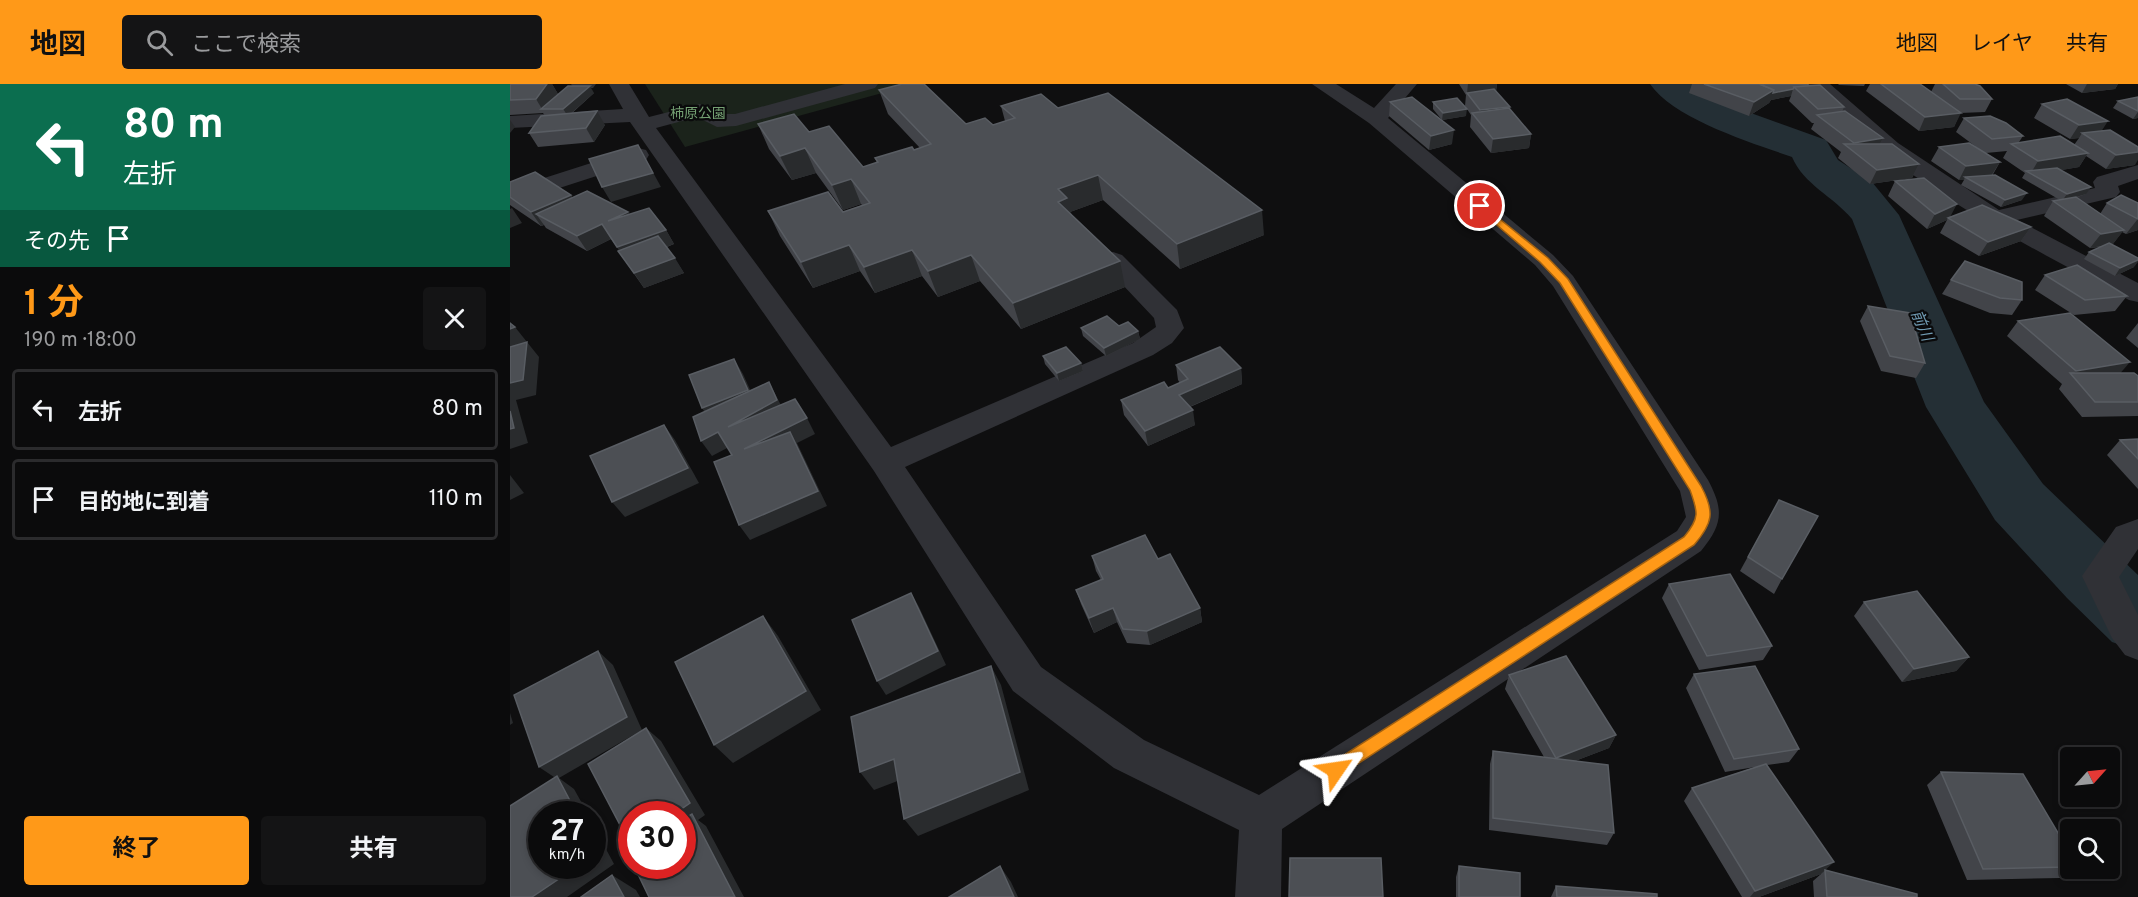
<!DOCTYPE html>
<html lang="ja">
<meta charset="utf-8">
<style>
:root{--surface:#0b0b0c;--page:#141415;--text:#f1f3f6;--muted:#9a9b9d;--line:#2b2b2d;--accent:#ff9918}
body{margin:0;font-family:Overpass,"Noto Sans JP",sans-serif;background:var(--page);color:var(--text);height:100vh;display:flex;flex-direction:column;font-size:22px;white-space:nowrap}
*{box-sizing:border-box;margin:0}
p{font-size:20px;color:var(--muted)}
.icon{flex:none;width:33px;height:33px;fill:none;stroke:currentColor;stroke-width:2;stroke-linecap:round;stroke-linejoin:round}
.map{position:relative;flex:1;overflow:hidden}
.drawer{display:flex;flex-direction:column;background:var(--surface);width:510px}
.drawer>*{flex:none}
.hud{background:#0b6e4f;color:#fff;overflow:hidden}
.needle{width:39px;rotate:63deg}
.controls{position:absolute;left:1550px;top:663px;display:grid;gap:12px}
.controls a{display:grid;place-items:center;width:60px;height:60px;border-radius:6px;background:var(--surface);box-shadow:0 3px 9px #0003,0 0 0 2px var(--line);font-size:30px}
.speed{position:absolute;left:18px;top:717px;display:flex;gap:12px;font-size:30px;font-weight:700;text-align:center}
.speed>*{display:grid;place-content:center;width:78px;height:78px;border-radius:50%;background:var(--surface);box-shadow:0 3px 9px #0003,0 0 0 2px var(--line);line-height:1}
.speed small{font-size:15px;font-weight:400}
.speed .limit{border:9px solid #d22;background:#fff;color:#111}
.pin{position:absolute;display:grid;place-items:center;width:51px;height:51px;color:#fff;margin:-26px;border:3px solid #fff;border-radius:50%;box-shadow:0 2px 6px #0007}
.me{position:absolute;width:66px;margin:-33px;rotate:58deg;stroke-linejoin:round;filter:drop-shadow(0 0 4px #0008)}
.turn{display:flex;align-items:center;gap:21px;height:126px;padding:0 24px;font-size:27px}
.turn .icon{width:78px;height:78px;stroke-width:2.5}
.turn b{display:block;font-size:42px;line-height:51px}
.then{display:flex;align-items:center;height:57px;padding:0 24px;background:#0003;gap:12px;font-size:22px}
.round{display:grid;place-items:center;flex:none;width:63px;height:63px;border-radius:6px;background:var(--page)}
.head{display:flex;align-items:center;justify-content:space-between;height:102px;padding:0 24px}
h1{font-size:36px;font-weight:700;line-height:45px;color:var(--accent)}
.cta{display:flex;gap:12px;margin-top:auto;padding:12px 24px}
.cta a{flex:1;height:69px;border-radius:6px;background:var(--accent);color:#111;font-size:24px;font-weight:700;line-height:69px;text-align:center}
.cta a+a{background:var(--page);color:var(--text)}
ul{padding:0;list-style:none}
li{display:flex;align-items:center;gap:18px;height:81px;margin:0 12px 9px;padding:0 12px;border:3px solid var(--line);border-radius:6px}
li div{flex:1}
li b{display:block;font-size:22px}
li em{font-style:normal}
header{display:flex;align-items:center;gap:36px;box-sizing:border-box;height:84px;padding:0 30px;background:var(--accent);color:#111}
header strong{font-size:28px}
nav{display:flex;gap:33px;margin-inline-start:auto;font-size:21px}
.search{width:420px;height:54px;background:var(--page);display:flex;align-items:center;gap:15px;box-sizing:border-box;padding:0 21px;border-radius:6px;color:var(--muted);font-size:22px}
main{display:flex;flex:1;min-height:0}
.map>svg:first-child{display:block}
.green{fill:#1b231b}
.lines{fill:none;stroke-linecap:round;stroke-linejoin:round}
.river{fill:#242f35;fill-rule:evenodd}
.minor{fill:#303136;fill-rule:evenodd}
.wall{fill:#424449}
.shaded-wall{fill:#292b2d}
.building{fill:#4c4f54;stroke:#595d63;stroke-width:1.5}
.route{fill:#ff9918;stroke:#a66310;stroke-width:1.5}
.labels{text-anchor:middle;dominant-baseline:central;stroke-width:4.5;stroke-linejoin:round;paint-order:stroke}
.far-park-label{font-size:14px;fill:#75a173;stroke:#0a0a0b}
.water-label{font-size:16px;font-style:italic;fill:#709bb3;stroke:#0a0a0b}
</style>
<header>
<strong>地図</strong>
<div class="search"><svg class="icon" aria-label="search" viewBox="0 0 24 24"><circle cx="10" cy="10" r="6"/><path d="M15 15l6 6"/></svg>ここで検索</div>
<nav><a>地図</a><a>レイヤ</a><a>共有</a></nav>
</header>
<main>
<section class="drawer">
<div class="hud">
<div class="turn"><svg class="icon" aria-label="left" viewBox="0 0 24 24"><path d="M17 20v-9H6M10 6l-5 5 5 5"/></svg><div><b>80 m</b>左折</div></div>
<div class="then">その先<svg class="icon" aria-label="arrive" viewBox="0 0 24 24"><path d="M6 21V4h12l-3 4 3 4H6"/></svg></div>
</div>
<div class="head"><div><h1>1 分</h1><p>190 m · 18:00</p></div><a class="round"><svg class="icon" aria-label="close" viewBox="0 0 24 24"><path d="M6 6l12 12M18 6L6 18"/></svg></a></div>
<ul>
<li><svg class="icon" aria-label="left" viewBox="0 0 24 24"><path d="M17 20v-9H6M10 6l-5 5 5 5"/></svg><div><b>左折</b></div><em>80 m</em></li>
<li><svg class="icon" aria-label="arrive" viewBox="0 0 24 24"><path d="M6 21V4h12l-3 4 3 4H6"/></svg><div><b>目的地に到着</b></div><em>110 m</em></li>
</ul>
<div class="cta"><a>終了</a><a>共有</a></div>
</section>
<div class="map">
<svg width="1628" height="813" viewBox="0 0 1628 813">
<rect width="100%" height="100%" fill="#0f0f10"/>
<!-- green -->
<path class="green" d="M135,0h270l-230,63z"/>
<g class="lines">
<!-- river -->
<path class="river" d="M1140,0h48l39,24 89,32 12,20 34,22 27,33 85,187 59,82 95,91v76l-26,-9 -45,-44 -72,-78 -69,-113 -74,-188c-19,-23 -48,-34 -60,-62 -40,-14 -118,-38 -142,-73z"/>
<!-- minor -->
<g class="minor">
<path d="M61,0h25l-3,4h-19z"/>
<path d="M99,0h20l20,33 51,-13 21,10h14l110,-30h33l-3,4 -139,38 -19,1 -20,-10 -41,11 235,319 242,-104 23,-16 -2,-9 -50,-53 -4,-5 4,-5 9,-3 9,3 55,55 7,18 -12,15 -19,12 -248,112 136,200 103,73 115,55 418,-264 9,-14 -6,-26 -127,-205 -18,-21 -166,-142 -57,-39h24l38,24 22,-24h21l-29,34 165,137 20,21 135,204c16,30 15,44 -7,71l-419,278 -1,68h-46l4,-67 -125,-62 -101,-77 -139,-220 -244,-349 -120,6v-12l113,-7z"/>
<path d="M1299,0h21l68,59 101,67 96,-22 -2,-6 4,-5 41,-12v14l-20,7 2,6 -4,5 -99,23 121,63v19l-9,-2c-93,-50 -187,-97 -268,-165 -18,-15 -39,-32 -52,-51z"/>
<path d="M128,64l8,2 3,5 -3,5 -136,44v-15z"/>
<path d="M1628,435v30l-19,28 19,38v45l-13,-5 -13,-17 -30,-62 34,-49z"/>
</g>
</g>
<!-- wall -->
<g class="wall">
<path d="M0,0h42l6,10 36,-1 -23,21 34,11 -11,17 -56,5 -9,-14 16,-17 -2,-3 -33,2z"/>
<path d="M949,0h38l-1,7 13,18 22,25 -2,14 -38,5 -21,-26 1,-12 -6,-9 1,-11z"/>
<path d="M1182,0h115l37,23 -2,5 41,26 -3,6 39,20 -7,14 -42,6 -32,-26 3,-6 -30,-23 3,-6h-2l-23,-22 2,-5 -20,4 -2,3 -20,13 -60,-23z"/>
<path d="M1328,0h27l-1,2 -25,-1z"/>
<path d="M1360,0h50l11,8 4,-8h40l17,15 -7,13 -25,1 -6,14 -35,4 -53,-40z"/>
<path d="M1556,0h52l-3,5 -33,4z"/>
<path d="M369,6l87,34 27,1 12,-4 -4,-15 57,2 206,127 -84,34 -77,-69 -33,12 55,75 -104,42 -41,-48 -42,16 -16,-21 -47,17 -15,-22 -47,17 -33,-52 -12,-25 75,1 19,-7 -1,-1 -18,6 -27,-37 -24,7 -23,-31 -11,-25 51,8 54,35 14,-4 -2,-5 45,-10 -32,-34z"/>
<path d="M1628,13v21l-5,1 -20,-11 5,-7z"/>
<path d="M880,18l62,42 -23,6 -40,-34z"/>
<path d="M923,18l33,14 -24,4 -9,-11z"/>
<path d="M1532,20l60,26 33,35 -29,4 -20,-13 -7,11 -18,3 25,24 -11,4 25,16 7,-11h31v27l-12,4 -4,-2 -10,13 22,22 -19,9 -31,-17 5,-7 12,-5 -11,1 -46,-32 9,-15 7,-1 -38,-22 3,-5 -22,-15 4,-7 -21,2 14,9 -8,14 30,24 -21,7 -40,-22 3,-5h-5l-28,-19 8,-14 40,2 -23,-17 8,-14 59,18 -4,6 55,3 5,-7 -9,1 -36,-21z"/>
<path d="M1385,97l55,36 81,10 -10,14 -42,15 -39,-23 7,-13 -20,9 -39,-33z"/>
<path d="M0,98l61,13 1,2 58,17 36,16 8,14 -7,3 17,26 -40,15 -26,-37 1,-1 -8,-11 -24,12 -41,-23 -2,-3 -3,1 -31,-21z"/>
<path d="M1535,191l82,21 -12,15 -41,4 -39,-25z"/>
<path d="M1441,196l71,20 -10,15 -22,-2 -48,-19z"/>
<path d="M1358,222l57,57 -9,15 -35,-7 -21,-50z"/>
<path d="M1508,237l103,52 17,3v40l-56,1 -23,-28 3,-5 -55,-48z"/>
<path d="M1628,239v25l-12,-10z"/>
<path d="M609,242l19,5 2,8 -34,17 -23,-20 -2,-8z"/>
<path d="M533,272l38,7 2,8 -24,10 -14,-17z"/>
<path d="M666,281l65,3 1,16 -52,23 5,18 -47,21 -24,-31 -3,-15 47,-12 12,-5 -2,-3z"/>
<path d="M1628,355v50l-31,-34 13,-15z"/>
<path d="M1269,416l3,79 -8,15 -34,-23z"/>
<path d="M582,472l66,3 42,49 2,14 -52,23 -23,-2 -10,-21 -23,11 -13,-29 -5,-14 25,-10 -5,-9z"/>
<path d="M1159,500l103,62 -9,14 -64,10 -37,-72z"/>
<path d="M1354,518l105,55 -13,14 -54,11 -48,-66z"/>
<path d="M1184,590l105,75 -10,13 -22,3 59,105 91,27h-103l-1,-16 8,-7 -62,23h-17l-58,-96 8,-13 63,-21 -30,5 -39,-84z"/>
<path d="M999,591l107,60 -7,13 -34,13 39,72 -7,12 -118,-15 1,-66 3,-13 51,6 -39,-68z"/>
<path d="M1431,688l129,81v15h5l-15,10 -93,2 -40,-95z"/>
<path d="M949,782l61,31h-64v-20z"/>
<path d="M1046,802l101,11h-106z"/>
</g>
<!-- shaded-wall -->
<g class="shaded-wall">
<path d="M37,0h5l6,10 -16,15 -6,-10z"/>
<path d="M958,0h29l-1,9h-29z"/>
<path d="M1577,0h31l-3,5 -33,4z"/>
<path d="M80,2l4,7 -26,23 -5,-7z"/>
<path d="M1283,5l-2,7 -20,4 -2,3 -20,13 5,-14 20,-12z"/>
<path d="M1000,23l-3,14 -28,1 1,-12z"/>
<path d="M957,25l-1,7 -24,4 1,-7z"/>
<path d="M87,27l8,14 -11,17 -8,-14z"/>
<path d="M1628,28v6l-5,1z"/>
<path d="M1451,29l-7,14 -35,4 6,-14z"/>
<path d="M0,36l5,7 -5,6z"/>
<path d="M1598,37l-9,14 -17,-2 -3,5 -9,1 9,-14z"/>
<path d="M944,46l-2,14 -23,6 2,-14z"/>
<path d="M1021,50l-2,14 -38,5 2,-14z"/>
<path d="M1373,54l-7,14 -25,-3 3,-6z"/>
<path d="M128,61l23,42 -50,15 -9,-15z"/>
<path d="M295,64l11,25 -24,7 -12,-24z"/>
<path d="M1628,68v8l-3,5 -29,4 10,-14z"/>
<path d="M1578,69l-9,14 -45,8 -3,-2 7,-12z"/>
<path d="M1490,78l-9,14 -26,1 -1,3h-5l7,-14z"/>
<path d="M1409,80l-7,14 -42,6 7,-14z"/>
<path d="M588,91l5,25 -33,12 3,12 -15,-22v-13z"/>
<path d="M341,95l10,25 -18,6 -11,-25z"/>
<path d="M1581,103l-5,7 -24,7 5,-7z"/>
<path d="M1517,109l-5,7 -21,7 4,-7z"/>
<path d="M61,111l9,15 -44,4 8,11 -3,1 -10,-14z"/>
<path d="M1447,120l-8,15 -1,-1 -1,2 -20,9 8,-15z"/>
<path d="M2,124l10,15 -12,5v-19z"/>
<path d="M752,126l2,25 -84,34 -3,-25z"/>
<path d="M118,128l9,14 -29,-5z"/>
<path d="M1628,135v11l-12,4 11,-14z"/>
<path d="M92,140l9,15 -24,12 -10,-15z"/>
<path d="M1521,143l-10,14 -42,15 9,-14z"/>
<path d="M156,146l8,14 -47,17 -10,-14z"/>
<path d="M1614,146l-11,14 -23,4 11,-14z"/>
<path d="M339,161l11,26 -47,17 -12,-26z"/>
<path d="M402,166l10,26 -47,17 -11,-26z"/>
<path d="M461,171l9,26 -42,16 -10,-26z"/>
<path d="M165,174l9,15 -40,15 -10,-15z"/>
<path d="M1628,176v2l-4,5 -19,9 5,-8z"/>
<path d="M610,177l5,26 -104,42 -8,-26z"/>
<path d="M5,243l12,15 -17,8v-21z"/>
<path d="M628,247l2,8 -34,17 -2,-8z"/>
<path d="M17,258l12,15 -3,38 -20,5 12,43 -18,6v-66z"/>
<path d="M224,275l9,15 14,31 -45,18 -10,-15z"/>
<path d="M1620,278l-13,15 -45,-1 4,-5z"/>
<path d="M571,279l2,8 -24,10 -2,-8z"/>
<path d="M731,284l1,16 -60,26 -3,-15z"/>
<path d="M259,298l17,33 -58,12z"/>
<path d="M683,326l2,15 -47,21 -3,-15z"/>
<path d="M297,334l8,16 -18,9 30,63 -77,34 -11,-15 5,-76z"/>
<path d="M154,341l11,15 24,43 -74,34 -13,-15z"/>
<path d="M208,348l11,15 -17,9 -11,-15z"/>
<path d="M0,391l14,18 -14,7z"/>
<path d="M401,509l8,14 27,58 -60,30 -9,-14z"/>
<path d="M603,524l4,14 -23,11 -5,-15z"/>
<path d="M690,524l2,14 -52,23 -3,-14z"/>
<path d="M253,532l15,20 43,74 -88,53 -19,-18z"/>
<path d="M88,567l15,14 29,65 -83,48 15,11 14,25h-11l-20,-35 -18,-12z"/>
<path d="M1459,573l-13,14 -54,11 12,-13z"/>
<path d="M481,582l10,19 28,105 -111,46 -14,-17z"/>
<path d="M0,629l3,10 -3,2z"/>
<path d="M136,644l15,13 44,74 -7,5 8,6 38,71h-9l-53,-66v-17h-8z"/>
<path d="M1106,651l-7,13 -58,22 5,-12z"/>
<path d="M384,675l14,18 -34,13 -14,-18z"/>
<path d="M82,739l22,41 -47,33h-35l46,-31h14z"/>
<path d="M1324,778l-13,12 -62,23h-9l5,-6z"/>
<path d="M490,782l11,16 7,15h-4z"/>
<path d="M102,791l24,15 4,7h-16z"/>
</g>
<!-- building -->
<g class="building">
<path d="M0,0h37l-11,15 -26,1z"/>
<path d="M392,0h22l42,40 19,-6 8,7 22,-7 -14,-12 40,-12 17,14 50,-15 154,117 -85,34 -79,-69 -40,14 9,9 -9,4 62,59 -107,42 -42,-48 -43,16 -16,-21 -48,17 -15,-22 -48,17 -33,-51 60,-19 15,20 27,-9 -19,-24 -19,6 -27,-37 -25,8 -22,-32 36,-10 15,18 20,-6 34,41 15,-5 -3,-4 37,-11 2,3 17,-6 -52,-54z"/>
<path d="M1194,0h55l15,6 -20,12z"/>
<path d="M1250,0h47l3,2 -16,1 -1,2 -20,4 1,-3z"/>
<path d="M1371,0h39l41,29 -36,4z"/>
<path d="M1433,0h32l5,2 12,13h-32z"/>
<path d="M1310,1l24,22 -26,2 -24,-22z"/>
<path d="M58,2h22l-27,23h-22z"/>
<path d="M984,5l16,18 -30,3 -13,-17z"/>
<path d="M902,13l42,33 -23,6 -41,-34z"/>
<path d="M1628,13v14l-20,-10z"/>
<path d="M947,14l10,11 -24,4 -10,-11z"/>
<path d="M1557,15l41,22 -29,4 -37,-21z"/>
<path d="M999,24l22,26 -38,5 -21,-26z"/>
<path d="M87,27l-11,17 -57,5 12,-17z"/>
<path d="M1335,27l38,27 -29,5 -37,-28z"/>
<path d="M1480,32l16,7 17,13 -31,3 -28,-21z"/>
<path d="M1600,46l28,17v5l-22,3 -34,-22z"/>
<path d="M1550,52l28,17 -50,8 -27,-17z"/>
<path d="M1459,59l31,19 -34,4 -27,-19z"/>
<path d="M1334,60h48l27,20 -42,6z"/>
<path d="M128,61l15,28 -51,14 -13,-28z"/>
<path d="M1547,84l34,19 -24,7 -41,-23z"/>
<path d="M25,88l36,23 -40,17 -21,-15v-15z"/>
<path d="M1485,91l32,18 -22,7 -40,-23z"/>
<path d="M1414,94l33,26 -22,10 -40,-33z"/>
<path d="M77,107l41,21 -20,9 41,-13 17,22 -49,17 -15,-23 -25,12 -41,-22z"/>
<path d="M1611,111l17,8v16l-31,-16z"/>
<path d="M1566,113l48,33 -23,4 -48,-33z"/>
<path d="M1472,121l49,22 -43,15 -40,-24z"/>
<path d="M148,152l17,22 -41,15 -16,-22z"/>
<path d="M1599,159l29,15v2l-18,8 -31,-16z"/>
<path d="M1455,177l57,21v18l-22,-2 -49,-18z"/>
<path d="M1567,181l50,31 -42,4 -40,-25z"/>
<path d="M1358,222l42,7 15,50 -35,-7z"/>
<path d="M1560,229l60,49 -54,9 -58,-50z"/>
<path d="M597,232l12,10 9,-4 10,9 -34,17 -23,-20z"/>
<path d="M0,239l5,4 -5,2z"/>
<path d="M17,258l-4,38 -13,3v-36z"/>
<path d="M556,263l15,16 -24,10 -14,-17z"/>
<path d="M710,263l21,21 -62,27 14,15 -48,21 -24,-31 43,-18 4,6 20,-9 -12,-14z"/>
<path d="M224,275l14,31 -46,18 -13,-33z"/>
<path d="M1560,289h64l4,3v26h-43z"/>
<path d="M259,298l8,18 -49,27 67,-28 12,19 -63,31 46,-17 28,59 -79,34 -25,-63 18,-7 -14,-23 -17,9 -8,-24z"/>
<path d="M0,327l4,17 -4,1z"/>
<path d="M154,341l24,43 -76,34 -22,-46z"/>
<path d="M1628,355v20l-18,-19z"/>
<path d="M1269,416l39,16 -36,63 -34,-22z"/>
<path d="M635,451l13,24 12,-5 30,54 -53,23 -24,-2 -10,-21 -24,10 -13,-28 27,-11 -11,-23z"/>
<path d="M1220,490l42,72 -65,10 -38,-72z"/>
<path d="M1407,507l52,66 -55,12 -50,-67z"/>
<path d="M401,509l27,58 -61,30 -25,-61z"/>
<path d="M253,532l43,75 -92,54 -39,-83z"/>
<path d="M88,567l29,66 -88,50 -25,-72z"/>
<path d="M1056,572l50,79 -60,23 -47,-83z"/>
<path d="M481,582l29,106 -116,47 -10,-60 -34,13 -9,-55z"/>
<path d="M1245,582l44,83 -65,10 -40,-85z"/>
<path d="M136,644l44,75 -16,11h-42v29l-2,1 -42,-80z"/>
<path d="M983,667l115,14 6,68 -121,-15z"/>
<path d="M1256,680l68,98 -79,29 -63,-103z"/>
<path d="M1431,688l82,2 47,79v14l-87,2z"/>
<path d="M47,692l20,38h-35v52h36l-46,31h-22v-91z"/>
<path d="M182,730l43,83h-86l-15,-31h48v-46z"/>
<path d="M82,760l5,8 -5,4z"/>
<path d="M780,774h91l2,39h-94z"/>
<path d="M490,782l14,31h-65z"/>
<path d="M949,782l61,7v24h-61z"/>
<path d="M1315,786l92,24v3h-90z"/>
<path d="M102,791l12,22h-43z"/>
<path d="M1046,802l101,8v3h-100z"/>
</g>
<!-- route -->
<path class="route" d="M970,119l68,55 20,21 133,207c14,26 12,37 -7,59l-358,233 -6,-2 -2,-6 2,-6 354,-227c16,-19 14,-25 6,-47l-130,-207 -20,-21 -63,-54 -2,-2z"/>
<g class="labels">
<!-- far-park labels -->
<g class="far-park-label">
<text x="188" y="30">柿原公園</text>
</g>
<!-- water labels -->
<g class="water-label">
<text transform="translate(1411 242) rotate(67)">前川</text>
</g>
</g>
</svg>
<div class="controls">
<a><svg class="needle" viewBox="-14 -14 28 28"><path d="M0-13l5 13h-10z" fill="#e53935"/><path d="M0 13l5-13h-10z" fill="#9a9b9d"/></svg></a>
<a><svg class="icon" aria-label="search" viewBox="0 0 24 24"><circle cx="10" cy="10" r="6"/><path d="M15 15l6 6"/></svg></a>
</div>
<div class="speed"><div>27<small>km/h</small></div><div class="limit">30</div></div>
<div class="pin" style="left:970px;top:122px;background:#d93025"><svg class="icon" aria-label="arrive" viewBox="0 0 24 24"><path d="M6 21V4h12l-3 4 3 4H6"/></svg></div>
<svg class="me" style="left:826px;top:686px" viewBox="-20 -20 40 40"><path d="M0-17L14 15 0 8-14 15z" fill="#ff9918" stroke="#fff" stroke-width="4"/></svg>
</div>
</main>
